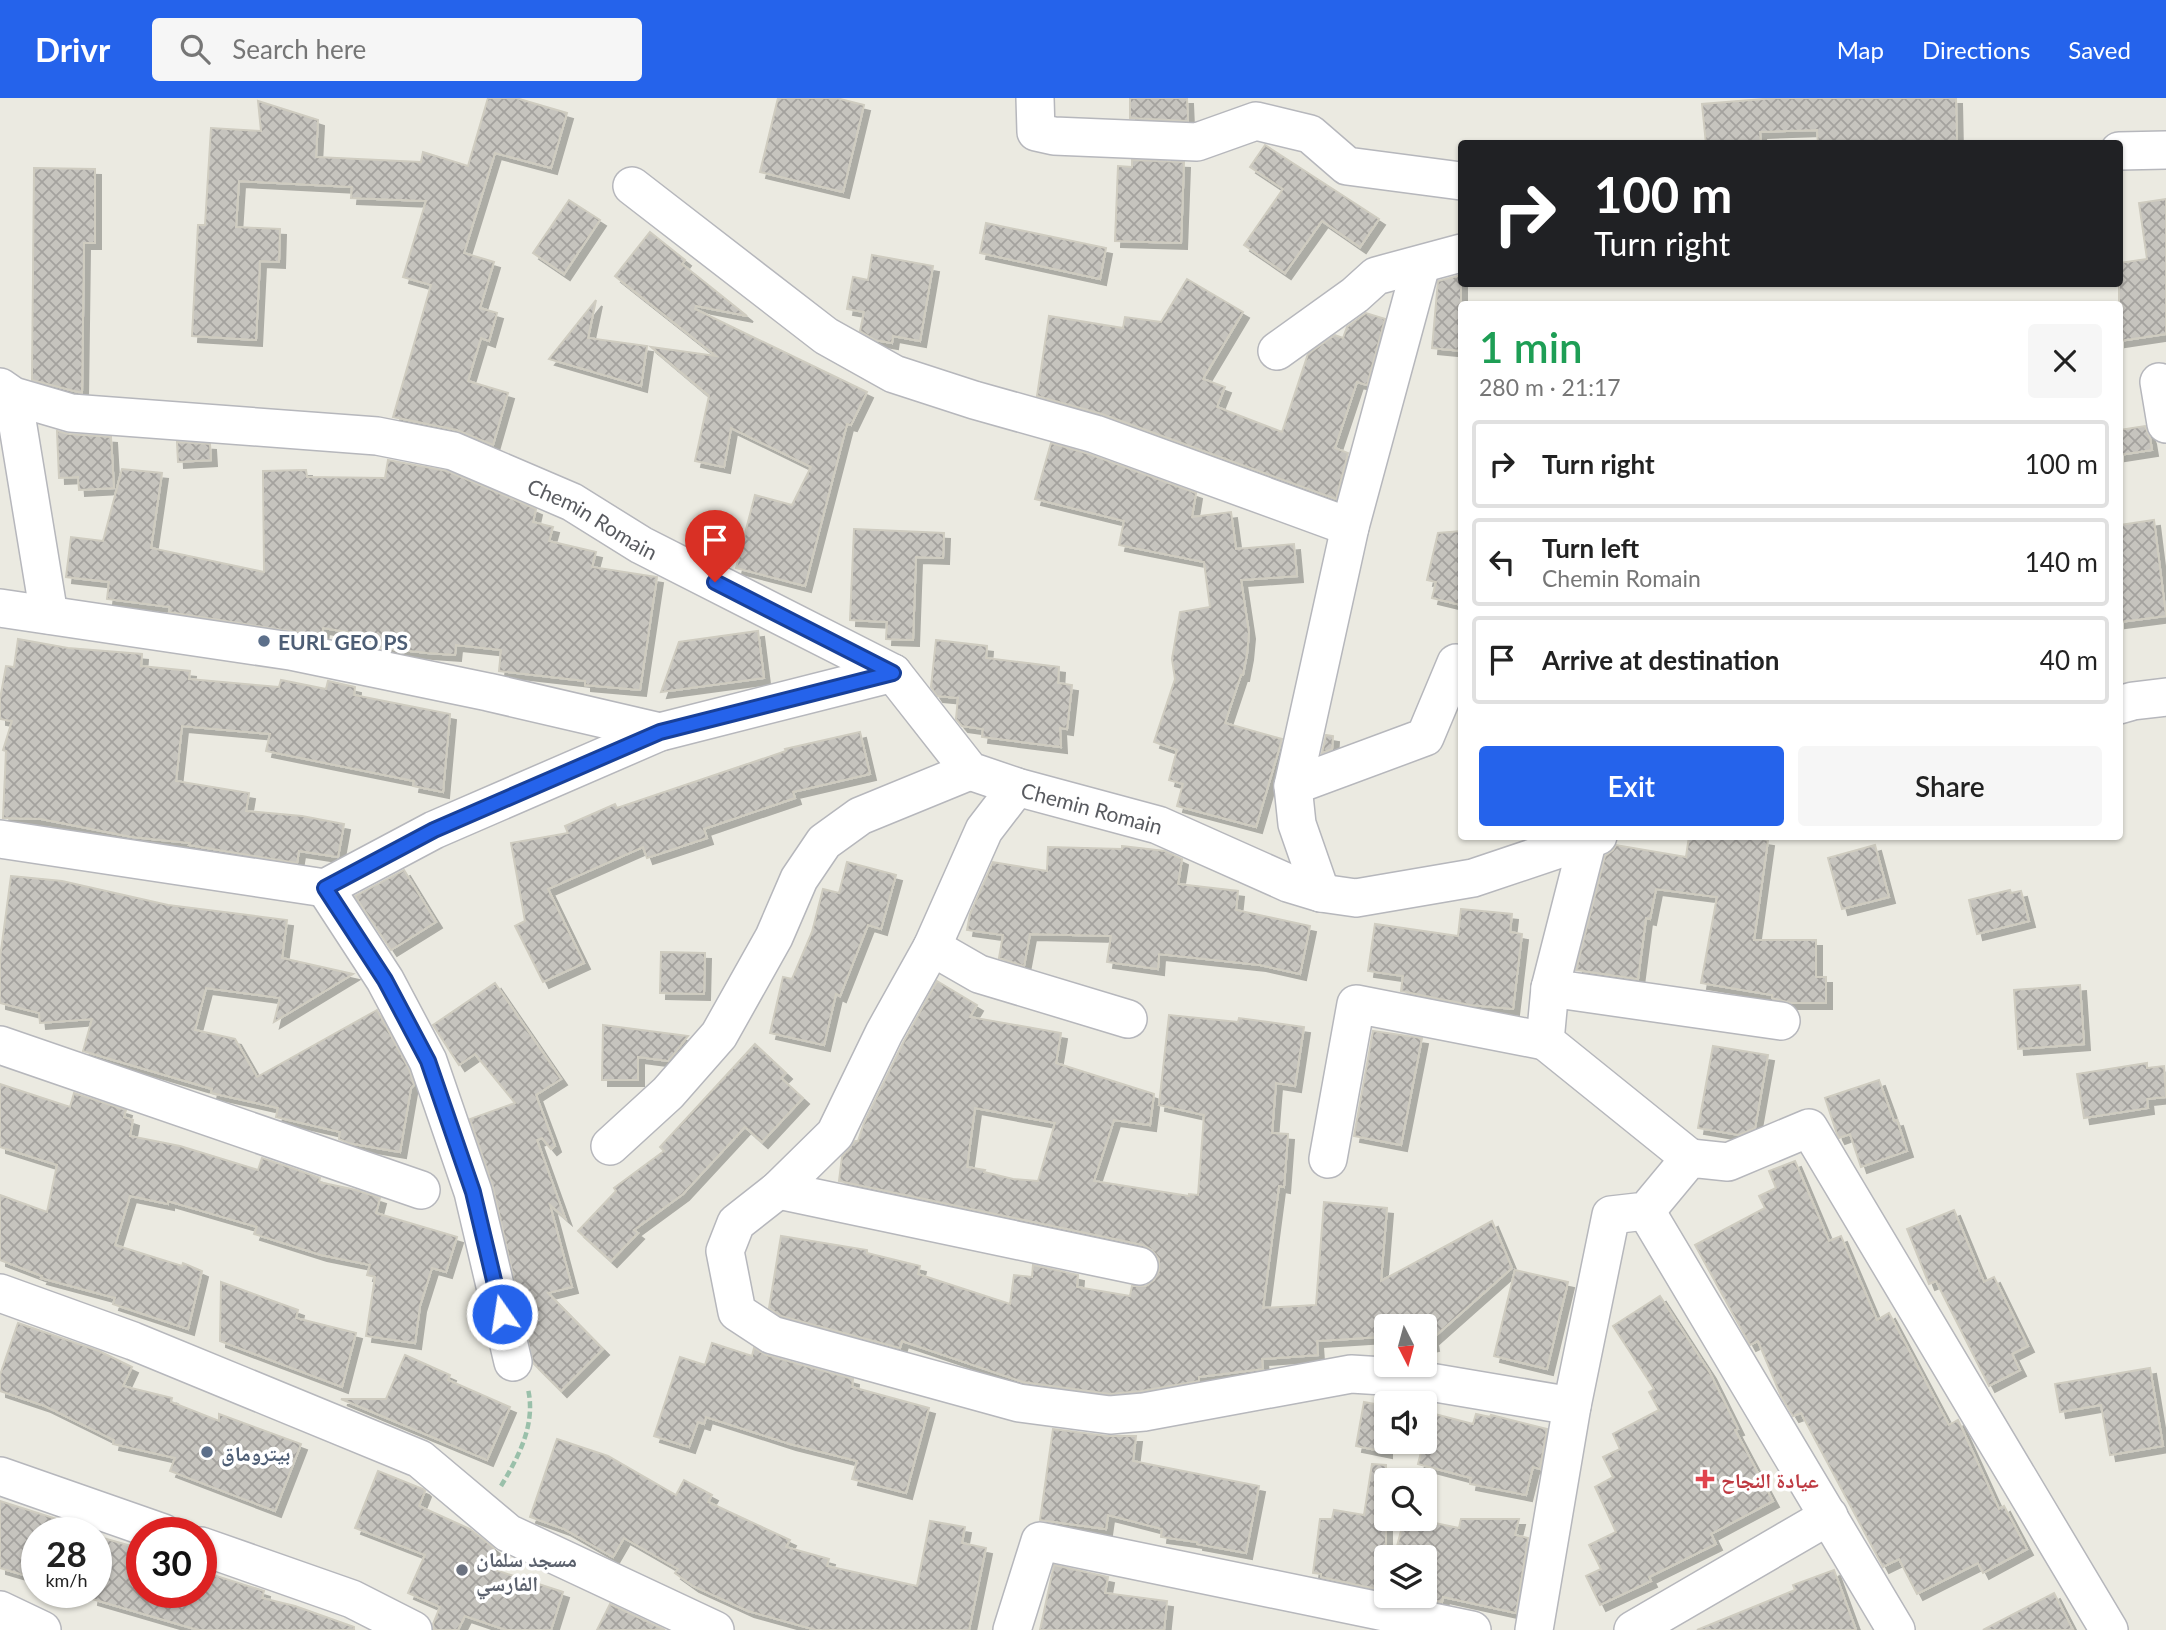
<!DOCTYPE html>
<meta charset="utf-8">
<style>
:root{--surface:#fff;--page:#f6f6f6;--text:#222;--muted:#767676;--line:#e0e0e0;--accent:#2563eb}
body{margin:0;font-family:Lato,"Noto Naskh Arabic",sans-serif;background:var(--page);color:var(--text);height:100vh;display:flex;flex-direction:column;font-size:26px;white-space:nowrap}
*{box-sizing:border-box;margin:0}
p{font-size:23px;color:var(--muted)}
.icon{flex:none;width:38px;height:38px;fill:none;stroke:currentColor;stroke-width:2;stroke-linecap:round;stroke-linejoin:round}
.map{position:relative;flex:1;overflow:hidden}
.sheet{position:absolute;left:1458px;top:203px;width:665px;height:539px;display:flex;flex-direction:column;background:var(--surface);border-radius:7px;box-shadow:0 2px 5px #0004}
.sheet>*{flex:none}
.top-card{position:absolute;left:1458px;top:42px;width:665px;height:147px;border-radius:7px;box-shadow:0 2px 5px #0004;background:#202124;color:#fff;overflow:hidden}
.needle{width:46px;rotate:174deg}
.controls{position:absolute;left:1374px;top:1216px;display:grid;gap:14px}
.controls a{display:grid;place-items:center;width:63px;height:63px;border-radius:7px;background:var(--surface);box-shadow:0 2px 5px #0004;font-size:35px}
.speed{position:absolute;left:21px;top:1419px;display:flex;gap:14px;font-size:35px;font-weight:700;text-align:center}
.speed>*{display:grid;place-content:center;width:91px;height:91px;border-radius:50%;background:var(--surface);box-shadow:0 2px 5px #0004;line-height:1}
.speed small{font-size:18px;font-weight:400}
.speed .limit{border:10px solid #d22;background:#fff;color:#111}
.pin{position:absolute;display:grid;place-items:center;width:60px;height:60px;color:#fff;margin:-72px -30px;border-radius:50% 50% 50% 0;rotate:-45deg;box-shadow:0 0 7px #0007}
.pin .icon{rotate:45deg}
.me{position:absolute;width:77px;margin:-38px;rotate:347deg;stroke-linejoin:round;filter:drop-shadow(0 0 5px #0008)}
.turn{display:flex;align-items:center;gap:24px;height:147px;padding:0 21px;font-size:32px}
.turn .icon{width:91px;height:91px;stroke-width:2.5}
.turn b{display:block;font-size:49px;line-height:60px}
.round{display:grid;place-items:center;flex:none;width:74px;height:74px;border-radius:7px;background:var(--page)}
.overview{display:flex;align-items:center;justify-content:space-between;height:119px;padding:0 21px}
h1{font-size:42px;font-weight:600;line-height:52px;color:#1e9e55}
.cta{display:flex;gap:14px;margin-top:auto;padding:14px 21px}
.cta a{flex:1;height:80px;border-radius:7px;background:var(--accent);color:#fff;font-size:28px;font-weight:600;line-height:80px;text-align:center}
.cta a+a{background:var(--page);color:var(--text)}
ul{padding:0;list-style:none}
li{display:flex;align-items:center;gap:21px;height:88px;margin:0 14px 10px;padding:0 7px;border:4px solid var(--line);border-radius:7px}
li div{flex:1}
li b{display:block;font-size:26px}
li em{font-style:normal}
header{display:flex;align-items:center;gap:42px;box-sizing:border-box;height:98px;padding:0 35px;background:var(--accent);color:#fff}
header strong{font-size:33px}
nav{display:flex;gap:38px;margin-inline-start:auto;font-size:24px}
.search{width:490px;height:63px;background:var(--page);display:flex;align-items:center;gap:18px;box-sizing:border-box;padding:0 24px;border-radius:7px;color:var(--muted);font-size:26px}
.map>svg:first-child{display:block}
.building{fill:url(#building-cross-hatch);stroke:#cfccc0;stroke-width:2;fill-rule:evenodd;filter:url(#shadow)}
.lines{fill:none;stroke-linecap:round;stroke-linejoin:round}
.minor-casing{stroke:#b6b7bc;stroke-width:40}
.path{stroke:#9ac0aa;stroke-width:4.5;stroke-dasharray:7 3.5;stroke-linecap:butt}
.minor{stroke:#fff;stroke-width:37}
.route-casing{stroke:#184099;stroke-width:18}
.route{stroke:#2563eb;stroke-width:12}
.service-dot{fill:#5c6f8a;stroke:#fff;stroke-width:2.5}
.health-dot{fill:#e0444e;stroke:#fff;stroke-width:2.5}
.worship-dot{fill:#6b7280;stroke:#fff;stroke-width:2.5}
.labels{text-anchor:middle;dominant-baseline:central;stroke-width:7;stroke-linejoin:round;paint-order:stroke}
.street-label{font-size:21px;fill:#595b60;stroke:#fff}
.service-label{font-size:21px;font-weight:bold;fill:#4e5e75;stroke:#fff;text-anchor:start}
.health-label{font-size:21px;font-weight:bold;fill:#be3a42;stroke:#fff;text-anchor:start}
.worship-label{font-size:21px;font-weight:bold;fill:#5b616d;stroke:#fff;text-anchor:start}
</style>
<header>
<strong>Drivr</strong>
<div class="search"><svg class="icon" aria-label="search" viewBox="0 0 24 24"><circle cx="10" cy="10" r="6"/><path d="M15 15l6 6"/></svg>Search here</div>
<nav><a>Map</a><a>Directions</a><a>Saved</a></nav>
</header>
<div class="map">
<svg width="2166" height="1532" viewBox="0 0 2166 1532">
<defs>
<pattern id="building-cross-hatch" width="8" height="8" patternUnits="userSpaceOnUse" patternTransform="scale(1.75)"><rect width="8" height="8" fill="#c6c4be"/><path d="M0 0l8 8M0 8l8-8" fill="none" stroke="#a4a29e"/></pattern>
<filter id="shadow"><feDropShadow dx="6" dy="6" stdDeviation="0" flood-color="#0004"/></filter>
</defs>
<rect width="100%" height="100%" fill="#ebeae1"/>
<!-- building -->
<g class="building">
<path d="M488,0h28l51,15 -16,55 -56,-15 -31,100 30,9 -14,46 17,5 -8,28 -8,-3 -13,43 40,12 -15,52 -36,-15 -64,-13 38,-132 -28,-8 23,-76 -75,-3 1,-11 -113,-6 -3,46 44,2 -1,33 -19,-1 -4,79 -64,-4 6,-111h7l6,-97 50,3 -3,-30 60,19 -2,37 105,5 2,-10 45,14z"/>
<path d="M778,0h58l28,7 -21,87 -83,-20z"/>
<path d="M1130,0h57l1,23 -58,-3z"/>
<path d="M1776,0h180l1,46h-139l-1,-14 -57,2 1,12h-55l-4,-40z"/>
<path d="M1265,47l114,74 -19,28 -38,-26 -37,52 -41,-28 39,-56 -33,-22z"/>
<path d="M1132,62l52,2 -3,81 -66,-2 3,-75 14,1z"/>
<path d="M34,70l61,1v74h-11l-2,150 -50,-13z"/>
<path d="M2166,101v135l-47,7v-78l28,-4 -8,-56z"/>
<path d="M569,102l31,20 -36,54 -31,-21z"/>
<path d="M986,125l120,25 -6,31 -120,-26z"/>
<path d="M650,134l35,28 -3,4 65,52 -51,-10 -1,3 172,83 -16,33 -4,-1 -42,162 -69,-18 19,-73 37,10 19,-38 -80,-39 -7,39 -29,-6 14,-65 -58,-49 65,9 -101,-80z"/>
<path d="M872,157l61,11 -13,75 -27,-5 -1,7 -17,-3 -15,-9 4,-19 -17,-3 6,-32 15,3z"/>
<path d="M1461,177v76l-29,-3 6,-67z"/>
<path d="M1187,181l56,33 -40,67 22,8 -8,20 65,25 26,-78 27,-19 8,3 4,-11 19,-14 19,6 -18,66 -10,-3 -22,66 13,5 -12,46 -234,-85 -65,-18 12,-80 74,12 2,-11 36,5z"/>
<path d="M596,202l-8,38 59,8 -6,40 -92,-27z"/>
<path d="M2145,328l5,12 2,12 -33,5v-25z"/>
<path d="M57,333l12,3 42,3 3,51 -35,2 -1,-13 -19,1z"/>
<path d="M177,344l33,2 1,16 -33,2z"/>
<path d="M1051,345l38,11 107,39 -4,24 39,-5 5,37 58,-5 3,32 -56,4 8,53 -2,21 -4,21h-2l-16,48 57,16 -26,88 -79,-21 6,-22 -14,-4 8,-30 -23,-8 21,-63 -3,-20 8,-47 30,-5 -6,-45 -85,-17 5,-24 -89,-22z"/>
<path d="M388,362l59,11 89,38 -3,13 20,5 -4,14 47,11 -4,15 65,10 -17,113 -55,-5v-4l-86,-10 2,-21 -45,-5 -1,10 -28,-2 -51,-6 1,-10 -54,-9 -1,8 -153,-24 1,-5 -63,-8 2,-17 -43,-5 5,-40 32,4 19,-72 40,4 -11,75 113,24 -1,-101 43,-1 1,7 78,1z"/>
<path d="M2154,422l12,96 -47,6v-97z"/>
<path d="M854,431l90,4 -1,25 -27,-1 -3,83 -27,-1 1,-17 -37,-2z"/>
<path d="M1461,433v74l-29,-7 4,-16 -9,-2 11,-47z"/>
<path d="M758,533l6,47 -103,14 18,-50z"/>
<path d="M18,541l50,9 74,6 -1,12 49,5 -1,8 90,8 2,-7 45,9 2,-8 27,6 -1,8 96,19 -7,78 -30,-6 1,-5 -148,-30 4,-17 -88,-8 -6,55 73,12 -3,18 56,5 42,8 -6,33 -39,-6 -2,12 -108,-18 1,-2 -58,-6 -91,-18 -38,-1 3,-67 -3,-1 9,-29 -12,-2v-20l6,-33 8,1z"/>
<path d="M936,542l51,6 -1,12 73,9 -1,16 14,2 -5,44 -7,-1 1,19 -79,-10 1,-8 -21,-3 -6,-7 2,-21 -21,-2 -6,-9z"/>
<path d="M860,634l10,42 -77,18 2,6 -91,31 3,9 -60,20 -4,-11 -95,42 36,74 -41,19 -28,-56 10,-5 -14,-78 57,-10 -3,-7 50,-22 2,4 169,-57 -1,-2z"/>
<path d="M1326,637l7,1 -1,13 -10,4z"/>
<path d="M1689,738h53l26,4 -14,100h62v37h10v26h-35l-19,-5v-3l-71,-12 16,-86 -61,-8 -6,30 -4,-1 -8,61 -62,-9 29,-114 8,-6 3,-5 70,12z"/>
<path d="M1875,747l14,52 -47,12 -14,-51z"/>
<path d="M1122,748l43,5 17,8 -4,25 60,7 -2,19 74,16 -10,48 -40,-9 -101,-11 -1,15 -51,-7 4,-26 -81,-2 -6,32 -25,-8 4,-23 -36,-5 3,-16 23,-52 54,9 1,-24 74,2z"/>
<path d="M847,764l49,13 -15,54 -13,-4 -28,71 -4,-2 -12,51 -54,-12 13,-56 9,2 20,-47 11,-43 16,4z"/>
<path d="M404,772l32,52 -45,28 -36,-54z"/>
<path d="M11,778l51,5 106,24 119,15 -5,38 71,16 -79,48 6,-24 -74,-10 -11,42 40,9 22,38 120,-67 32,59 5,16 -3,3 -11,64 -52,-9 -9,-4 1,-7 -64,-15 2,-9 -67,-15 1,-4 -129,-38 9,-32 -52,4 -1,-10 -39,-10v-45z"/>
<path d="M2010,792l1,3 10,-2 8,30 -52,13 -8,-34z"/>
<path d="M1461,811l51,5 -2,18 12,2 -9,75 -43,-4 -69,-14 2,-15 -35,-5 7,-47 83,12z"/>
<path d="M661,854l44,1 -1,41 -44,-1z"/>
<path d="M937,883l40,24 -7,12 91,16 -5,30 98,31 -4,31 -36,-5 -20,61 95,15v-2l9,1 6,-80 -45,-10 10,-90 69,7 1,-4 65,9 -9,59 -19,-3 -4,50 16,1 -4,53 -5,-1 -16,122 53,-3 8,-103 63,6 -6,73 111,-60 20,47 -80,71 1,6 -9,2v-21h-38v25l-4,1 -2,-15 -63,4 1,14 -56,4 1,10 -64,8v4l-58,10 -31,3 -87,-12 -121,-41 -2,7 -119,-32 -12,-8 12,-72 86,14v3l53,13 -2,8 92,30 4,-29 18,2 1,-12 45,10 -1,12 53,9 2,-10h14l8,-6 5,-9v-12l-7,-9 -9,-5 -304,-64 3,-24 13,-16h3l6,-18 39,-80zM975,1010l80,15 -17,58 -25,-2 -29,-7 1,-2 -18,-3z"/>
<path d="M495,885l66,96 -25,16 19,51 -4,3 -9,-11 -5,2 28,78 -15,-13 22,82 -24,6 55,56 -42,42 -28,-28 -40,-176 -23,-68 45,-16 -40,-49 -16,11 -26,-40z"/>
<path d="M2080,887l4,59 -66,5 -4,-59z"/>
<path d="M603,927l85,11 -20,25 -30,-4v23h-36z"/>
<path d="M1373,933l49,7 -21,107 -47,-9z"/>
<path d="M755,946l31,29 -5,5 22,20 -41,44 -17,-15 -62,67 -49,36 4,3 -27,28 -33,-30 38,-40 -2,-3 50,-37 -4,-4z"/>
<path d="M1713,948l55,9 -13,73 -16,7 -41,-7z"/>
<path d="M2147,965v5l17,-2 2,31 -19,2 1,9 -64,10 -7,-44z"/>
<path d="M1879,982l15,41 3,-1 10,31 -46,16 -11,-33 -11,4 -2,-4 -12,-36z"/>
<path d="M0,986l70,23 4,-14 52,17 -2,7 9,3 -3,16 50,10 78,24 4,-12 24,8 34,12 -1,4 37,8 24,8 -4,15 81,24 -11,35 -14,-4 -12,38 -5,37 -49,-7 9,-59 -8,-2 3,-10 -49,-10 -67,-21 3,-7 -89,-26v3l-38,-8 -15,49 67,21 1,-3 19,8 -14,58 -75,-25 2,-6 -74,-20 1,-2 -42,-16v-65l47,17 10,-47 -57,-18z"/>
<path d="M1795,1063l34,80 12,-5 36,84 12,-7 60,112 9,-5 41,89 5,-3 23,43 -44,24 -5,-10 -61,31 -18,-35 -16,8 -82,-154 -8,3 -12,-20 -23,-55 -8,4 -55,-100 70,-37 -6,-12 17,-8 -7,-17z"/>
<path d="M1954,1112l30,72 10,-5 34,69 -16,8 8,16 -31,16 -53,-105 -7,3 -22,-55z"/>
<path d="M1515,1172l53,12 -21,87 -53,-13z"/>
<path d="M221,1184l77,28 -2,8 60,15 -14,54 -122,-46z"/>
<path d="M1660,1198l50,77 28,56 -3,1 38,71 -62,33 5,10 -67,33 2,4 -51,24 -14,-29 15,-7 -12,-24 27,-13 -21,-45 18,-10 -10,-20 17,-8 -7,-15 46,-24 -10,-18 5,-3 -41,-63z"/>
<path d="M18,1225l81,28 33,16 -9,19 49,12 -1,4 48,19v-7l82,30 -26,67 -105,-40 5,-13 -62,-14 1,-4 -69,-34 -45,-15v-16z"/>
<path d="M712,1245l40,13 2,-8 12,7 87,24 -1,8 77,21 -23,85 -54,-14 5,-18 -67,-17 -84,-27 -2,7 -6,-2 -9,25 -35,-11 26,-79 25,8z"/>
<path d="M405,1257l45,20 -2,5 62,27 -23,53 -146,-61h45z"/>
<path d="M2150,1270l13,78 -53,9 -9,-50 -41,7 -5,-28z"/>
<path d="M1364,1304l22,4v46l-30,-6z"/>
<path d="M1431,1315l42,11 3,-10 14,3 1,-2 56,14 -7,40 -7,-2 -7,28 -56,-11 1,-6 -53,-14z"/>
<path d="M1053,1331l54,7h29l-3,25 126,25 -13,67 -49,-9v-2l-36,-5 1,-8 -54,-14 -2,14 -66,-9z"/>
<path d="M557,1341l51,17 68,39 8,-15 28,15 -4,7 82,38 -4,7 43,12 -2,7 90,20 13,-65 35,6 -3,16 24,5 -17,82h-153l-68,-19 -55,-25 -18,-13 3,-4 -54,-31 -11,19 -49,-28 -34,-12z"/>
<path d="M1372,1366l14,1v126l-65,-14v-3l-8,-1 7,-54h12l2,-9 30,5z"/>
<path d="M378,1373l45,18 2,2 -6,15 51,23 24,19 -8,19 77,25 -12,38h-45l-41,-14 -7,14h-24l-1,-6 7,-17 -32,-14 17,-38 -70,-27z"/>
<path d="M0,1403l85,27 -1,5h-47v46l-37,-11z"/>
<path d="M1404,1421h12l43,9 2,-9h58l-4,16 13,3 -12,75 -73,-16 -1,5 -31,-6h13v-38h-30z"/>
<path d="M96,1438l46,13v43h59v-21l63,20 -2,7 33,8 59,21v3h-156l-106,-31 1,-7h3z"/>
<path d="M1054,1467l54,12 -3,16 62,8 -3,29h-124z"/>
<path d="M1834,1472l22,60h-159l98,-40 -2,-5z"/>
<path d="M2054,1495l19,37h-90z"/>
<path d="M610,1506l51,24 4,2h-68z"/>
</g>
<g class="lines">
<!-- minor casing -->
<g class="minor-casing">
<g id="minor">
<path d="M1035,0l1,34 18,4 143,6 59,-21 54,13 37,32 114,15"/>
<path d="M2119,53l47,-1"/>
<path d="M632,88l194,150 68,38 80,26 121,34 255,93"/>
<path d="M1277,253l78,-56 21,-19 85,-23"/>
<path d="M2159,284l7,42"/>
<path id="s1" d="M0,289l13,9 58,17 306,23 76,15 119,51 69,43 252,128 77,98 47,16 141,38 130,58 33,10 35,5 117,-20 125,-42"/>
<path d="M13,298l36,219"/>
<path d="M0,510l290,43 198,41 172,40"/>
<path d="M2119,607l14,-4 33,-4"/>
<path d="M1293,688l132,-49 31,-74"/>
<path d="M1017,689l-33,43 -52,117 -48,86 -49,101 -57,56 -42,33 -11,28 12,61 35,23 247,68 91,12 34,-3 207,-38 49,3 172,29"/>
<path d="M0,741l325,49 109,-58 226,-98 233,-59"/>
<path d="M1588,741l-38,149 -5,53 145,117"/>
<path d="M325,790l60,92 43,81 45,131 40,170"/>
<path d="M1321,795l-24,-69 -4,-38 57,-259 71,-262"/>
<path d="M932,849l47,27 149,45"/>
<path d="M1550,890l231,33"/>
<path d="M0,947l421,145"/>
<path d="M610,1048l58,-53 51,-58 55,-98 25,-58 25,-37 36,-26 110,-45"/>
<path d="M1328,1061l28,-155 189,37"/>
<path d="M778,1092l361,76"/>
<path d="M1646,1113l250,419"/>
<path d="M0,1195l133,48 287,118 88,74 207,97"/>
<path d="M0,1378l163,57"/>
<path d="M201,1448l151,53 61,31"/>
<path d="M0,1512l42,20"/>
<path d="M1012,1532l28,-89 432,89"/>
<path d="M1534,1532l38,-224 39,-191 35,-4 44,-53 38,4 81,-34 300,502"/>
<path d="M1633,1532l196,-114"/>
</g>
</g>
<!-- path -->
<path class="path" d="M501,1388c18,-30 35,-62 27,-97"/>
<!-- minor -->
<use href="#minor" class="minor"/>
</g>
<g class="lines">
<!-- route casing -->
<g class="route-casing">
<path id="route" d="M502,1216l-29,-122 -45,-131 -43,-81 -60,-92 109,-58 226,-98 233,-59 -178,-91"/>
</g>
<!-- route -->
<use href="#route" class="route"/>
</g>
<!-- markers -->
<g class="service-dot">
<circle cx="264" cy="543" r="7"/>
<circle cx="207" cy="1354" r="7"/>
</g>
<path class="health-dot" d="M1701.5 1370.5h7v7h7v7h-7v7h-7v-7h-7v-7h7z"/>
<circle class="worship-dot" cx="462" cy="1472" r="7"/>
<g class="labels">
<!-- street labels -->
<g class="street-label">
<text stroke="none"><textPath href="#s1" startOffset="616">Chemin Romain</textPath></text>
<text stroke="none"><textPath href="#s1" startOffset="1206">Chemin Romain</textPath></text>
</g>
<!-- service labels -->
<g class="service-label">
<text x="278" y="543">EURL GEO PS</text>
<text x="221" y="1354">بيتروماق</text>
</g>
<!-- health labels -->
<g class="health-label">
<text x="1721" y="1381">عيادة النجاح</text>
</g>
<!-- worship labels -->
<g class="worship-label">
<text x="476" y="1460">مسجد سلمان<tspan x="476" dy="24">الفارسي</tspan></text>
</g>
</g>
</svg>
<div class="controls">
<a><svg class="needle" viewBox="-14 -14 28 28"><path d="M0-13l5 13h-10z" fill="#e53935"/><path d="M0 13l5-13h-10z" fill="#767676"/></svg></a>
<a><svg class="icon" aria-label="sound" viewBox="0 0 24 24"><path d="M4 9h4l5-4v14l-5-4H4zM17 9q2 3 0 6"/></svg></a>
<a><svg class="icon" aria-label="search" viewBox="0 0 24 24"><circle cx="10" cy="10" r="6"/><path d="M15 15l6 6"/></svg></a>
<a><svg class="icon" aria-label="layers" viewBox="0 0 24 24"><path d="M12 4l9 5-9 5-9-5zM3 14l9 5 9-5"/></svg></a>
</div>
<div class="speed"><div>28<small>km/h</small></div><div class="limit">30</div></div>
<div class="pin" style="left:715px;top:484px;background:#d93025"><svg class="icon" aria-label="arrive" viewBox="0 0 24 24"><path d="M6 21V4h12l-3 4 3 4H6"/></svg></div>
<svg class="me" style="left:502px;top:1216px" viewBox="-20 -20 40 40"><circle r="17" fill="#2563eb" stroke="#fff" stroke-width="3"/><path d="M0-11L8 9 0 5-8 9z" fill="#fff"/></svg>
<div class="top-card">
<div class="turn"><svg class="icon" aria-label="right" viewBox="0 0 24 24"><path d="M7 20v-9h11M14 6l5 5-5 5"/></svg><div><b>100 m</b>Turn right</div></div>
</div>
<section class="sheet">
<div class="overview"><div><h1>1 min</h1><p>280 m · 21:17</p></div><a class="round"><svg class="icon" aria-label="close" viewBox="0 0 24 24"><path d="M6 6l12 12M18 6L6 18"/></svg></a></div>
<ul>
<li><svg class="icon" aria-label="right" viewBox="0 0 24 24"><path d="M7 20v-9h11M14 6l5 5-5 5"/></svg><div><b>Turn right</b></div><em>100 m</em></li>
<li><svg class="icon" aria-label="left" viewBox="0 0 24 24"><path d="M17 20v-9H6M10 6l-5 5 5 5"/></svg><div><b>Turn left</b><p>Chemin Romain</p></div><em>140 m</em></li>
<li><svg class="icon" aria-label="arrive" viewBox="0 0 24 24"><path d="M6 21V4h12l-3 4 3 4H6"/></svg><div><b>Arrive at destination</b></div><em>40 m</em></li>
</ul>
<div class="cta"><a>Exit</a><a>Share</a></div>
</section>
</div>
